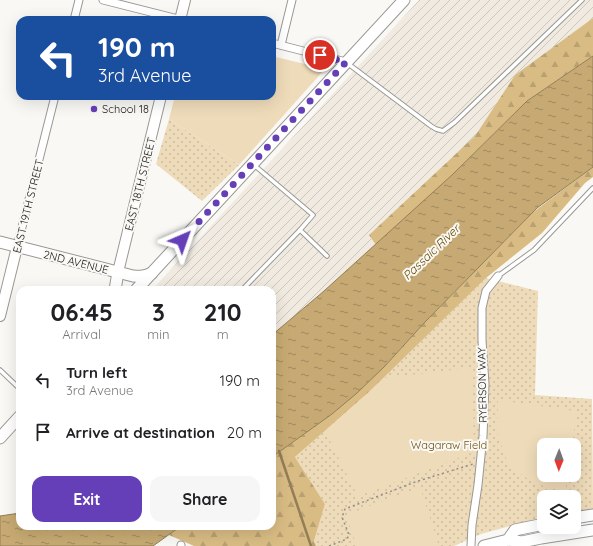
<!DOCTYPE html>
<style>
:root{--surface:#fff;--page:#f6f6f6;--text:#202124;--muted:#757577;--accent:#643fb7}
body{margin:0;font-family:Quicksand,sans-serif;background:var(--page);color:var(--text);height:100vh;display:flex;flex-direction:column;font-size:15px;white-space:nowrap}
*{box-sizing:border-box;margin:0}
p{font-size:13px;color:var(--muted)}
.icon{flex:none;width:22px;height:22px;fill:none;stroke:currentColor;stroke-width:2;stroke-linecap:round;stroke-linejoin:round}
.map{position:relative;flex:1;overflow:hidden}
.panel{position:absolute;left:16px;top:286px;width:260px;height:244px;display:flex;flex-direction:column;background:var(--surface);border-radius:12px;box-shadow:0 4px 16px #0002}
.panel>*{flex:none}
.guide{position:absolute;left:16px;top:16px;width:260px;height:84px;border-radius:12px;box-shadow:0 4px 16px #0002;background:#1a4fa0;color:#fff;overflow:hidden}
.needle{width:26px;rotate:181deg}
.tools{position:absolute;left:537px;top:438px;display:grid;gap:8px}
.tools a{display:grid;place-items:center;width:44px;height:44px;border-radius:8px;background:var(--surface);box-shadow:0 4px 16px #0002;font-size:20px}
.pin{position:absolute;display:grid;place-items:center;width:34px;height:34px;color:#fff;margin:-17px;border:2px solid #fff;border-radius:50%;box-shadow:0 1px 4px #0007}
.me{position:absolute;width:44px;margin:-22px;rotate:43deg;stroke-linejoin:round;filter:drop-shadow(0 0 3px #0008)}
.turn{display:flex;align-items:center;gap:14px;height:84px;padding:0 16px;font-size:18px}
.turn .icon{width:52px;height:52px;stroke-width:2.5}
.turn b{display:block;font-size:28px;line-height:34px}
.eta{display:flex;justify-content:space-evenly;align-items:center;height:68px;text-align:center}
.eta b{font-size:24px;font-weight:800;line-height:28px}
.primary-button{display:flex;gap:8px;margin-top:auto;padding:8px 16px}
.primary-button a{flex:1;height:46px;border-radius:12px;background:var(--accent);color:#fff;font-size:16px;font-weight:800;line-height:46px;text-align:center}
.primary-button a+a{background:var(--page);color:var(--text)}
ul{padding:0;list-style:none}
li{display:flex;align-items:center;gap:12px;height:52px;padding:0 16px}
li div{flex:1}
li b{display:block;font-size:15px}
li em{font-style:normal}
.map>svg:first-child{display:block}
.industrial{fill:url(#industrial-furrows)}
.grass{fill:url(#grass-dots);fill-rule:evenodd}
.forest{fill:url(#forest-firs)}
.pitch{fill:#eedbb9}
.water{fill:url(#water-ripples);stroke:#927e57}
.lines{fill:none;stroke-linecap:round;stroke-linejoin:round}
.stream{stroke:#927e57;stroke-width:2.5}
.lane-casing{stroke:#9a9894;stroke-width:5.5}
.street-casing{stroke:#9a9894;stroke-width:9}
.secondary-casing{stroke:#9a9894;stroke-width:12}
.primary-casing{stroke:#9a9894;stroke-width:13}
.path{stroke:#908e8c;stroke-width:1.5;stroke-dasharray:2 3;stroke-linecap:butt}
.lane{stroke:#fff;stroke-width:3.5}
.street{stroke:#fff;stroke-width:7}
.secondary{stroke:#fff;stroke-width:10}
.primary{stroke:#fff;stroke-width:11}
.route{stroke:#643fb7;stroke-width:7;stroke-dasharray:0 12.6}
.poi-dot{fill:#643fb7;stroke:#faf8f4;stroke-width:1.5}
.labels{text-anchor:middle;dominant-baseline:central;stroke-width:4;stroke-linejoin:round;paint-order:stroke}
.poi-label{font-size:11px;fill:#171615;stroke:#faf8f4;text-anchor:start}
.street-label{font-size:11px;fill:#171615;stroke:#faf8f4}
.park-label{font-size:11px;fill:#6d500b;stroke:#faf8f4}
.water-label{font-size:12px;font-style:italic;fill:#674a01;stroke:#faf8f4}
</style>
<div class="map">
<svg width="593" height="546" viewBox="0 0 593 546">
<defs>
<pattern id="industrial-furrows" width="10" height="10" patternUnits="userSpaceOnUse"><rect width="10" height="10" fill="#f0eae0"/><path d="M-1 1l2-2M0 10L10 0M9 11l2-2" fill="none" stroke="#cdc8bf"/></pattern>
<pattern id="grass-dots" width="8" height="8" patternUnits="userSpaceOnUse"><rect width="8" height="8" fill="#eedbb9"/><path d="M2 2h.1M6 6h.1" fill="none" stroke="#cbbb9e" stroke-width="1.8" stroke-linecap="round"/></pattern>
<pattern id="forest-firs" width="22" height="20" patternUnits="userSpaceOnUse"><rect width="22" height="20" fill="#d9bc84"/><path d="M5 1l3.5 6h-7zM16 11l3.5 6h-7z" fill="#baa171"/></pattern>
<pattern id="water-ripples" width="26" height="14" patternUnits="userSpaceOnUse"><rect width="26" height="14" fill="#c7aa73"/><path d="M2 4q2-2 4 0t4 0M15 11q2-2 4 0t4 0" fill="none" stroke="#a1895d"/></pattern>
</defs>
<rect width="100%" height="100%" fill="#faf8f4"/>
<!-- industrial -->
<path class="industrial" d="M419,0h174v18l-78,57 -40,61 -106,99 7,10 -52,46 -52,44v-45h-120z"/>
<!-- grass -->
<g class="grass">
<path d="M169,119l70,46 -37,36 -46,-37z"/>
<path d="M486,278l52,13 -3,104 57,4 1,110 -19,3v-15h-30v20l-9,2 -54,15 -27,12h-138l-2,-5 11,-37 -30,-47 73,-64zM544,445h30v30h-30z"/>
</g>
<!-- forest -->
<g class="forest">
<path d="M593,18v38l-66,45 -75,74 -76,70 -7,-10 106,-99 40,-61z"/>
<path d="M593,167v10l-8,6 -43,50 -56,45 -118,115 -73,64 30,47 -11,37 2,5h-122l-25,-11 12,-9h91v-69l60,-43 52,-47 41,-45 107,-109z"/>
</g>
<!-- pitch -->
<g class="pitch">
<path d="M272,56l53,13 -86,96 -70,-46 6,-23h97z"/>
<path d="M469,368l3,3 1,29 1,52 -115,44 -2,-1 -32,-64 43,-38 16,-15z"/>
<path d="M498,400l77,11 2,3 -5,31h-28v30h24l-3,16 -32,-8 -25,-19 -11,-31z"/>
<path d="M417,488l4,2 18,56h-79l-5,-5 -9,-26z"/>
</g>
<!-- water -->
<g class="water">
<path d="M593,56v111l-56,41 -112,114 -41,45 -27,26 -25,21 -60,43v-122l52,-44 128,-116 75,-74z"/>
<path d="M20,513v13h161l-28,20h-153v-30z"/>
</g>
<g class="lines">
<!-- stream -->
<path class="stream" d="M279,451l32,95"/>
<!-- lane casing -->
<g class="lane-casing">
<g id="lane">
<path d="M347,63l84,63 5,3 7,2 12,-9 127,-122"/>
<path d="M254,165l59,50 -13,15"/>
<path d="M498,276l36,-26 59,-62"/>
<path d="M242,290l58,-60 27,26"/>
<path d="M0,370l20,19"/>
</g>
</g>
<!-- street casing -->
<g class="street-casing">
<g id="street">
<path d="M103,0l79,20"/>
<path d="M74,20l5,-20"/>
<path d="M272,43l74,19"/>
<path d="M281,45l11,-45"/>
<path d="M17,247l38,-151"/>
<path d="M181,546v-1"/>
<path d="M471,546l1,-21 6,-40 5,-49 2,-52 -3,-44v-32l4,-17 12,-15"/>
</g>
</g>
<!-- secondary casing -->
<g class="secondary-casing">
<g id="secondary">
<path d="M180,20l5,-20"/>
<path d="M118,272l43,-176"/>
<path d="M0,316l17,-69"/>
</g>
</g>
<!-- primary casing -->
<g class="primary-casing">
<g id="primary">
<path d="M0,242l133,34c8,1 12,0 19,-3"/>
<path d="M115,290l3,-18"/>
<path d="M136,290l268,-290"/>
<path d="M0,438l20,-22"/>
<path d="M574,518l19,-3"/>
<path d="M508,540l7,-10 29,-6"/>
<path d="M484,546l24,-6 14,2 19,-4 52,-8"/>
</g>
</g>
<!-- path -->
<path class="path" d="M329,546l18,-7 2,-4 -7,-18 3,-8 70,-27 58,-18"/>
<!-- lane -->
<use href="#lane" class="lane"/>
<!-- street -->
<use href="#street" class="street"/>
<!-- secondary -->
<use href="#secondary" class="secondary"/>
<!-- primary -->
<use href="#primary" class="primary"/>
</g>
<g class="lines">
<!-- route -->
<path class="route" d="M182,240l164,-178 -26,-7"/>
</g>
<!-- markers -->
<circle class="poi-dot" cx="94" cy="109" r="4"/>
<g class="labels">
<!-- poi labels -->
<g class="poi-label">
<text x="102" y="109">School 18</text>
</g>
<!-- street labels -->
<g class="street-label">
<text transform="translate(140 184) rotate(-76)">EAST 18TH STREET</text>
<text transform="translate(28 206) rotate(-76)">EAST 19TH STREET</text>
<text transform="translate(76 262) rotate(14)">2ND AVENUE</text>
<text transform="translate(482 385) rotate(-91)">RYERSON WAY</text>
</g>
<!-- park labels -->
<g class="park-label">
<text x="449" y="445">Wagaraw Field</text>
</g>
<!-- water labels -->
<g class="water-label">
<text transform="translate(431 252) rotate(-44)">Passaic River</text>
</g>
</g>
</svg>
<div class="tools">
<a><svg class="needle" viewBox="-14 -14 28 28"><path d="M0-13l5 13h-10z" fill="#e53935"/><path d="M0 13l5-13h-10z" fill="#757577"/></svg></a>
<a><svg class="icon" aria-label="layers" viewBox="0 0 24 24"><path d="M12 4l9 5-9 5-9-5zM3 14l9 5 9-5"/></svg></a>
</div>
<div class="pin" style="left:320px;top:55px;background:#d93025"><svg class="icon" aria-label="arrive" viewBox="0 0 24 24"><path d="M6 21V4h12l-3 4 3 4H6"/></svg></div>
<svg class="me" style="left:182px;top:240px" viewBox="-20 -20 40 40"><path d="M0-17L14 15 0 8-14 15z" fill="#643fb7" stroke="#fff" stroke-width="4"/></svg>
<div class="guide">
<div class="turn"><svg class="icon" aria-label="left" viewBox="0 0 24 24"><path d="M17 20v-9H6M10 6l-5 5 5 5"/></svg><div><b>190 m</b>3rd Avenue</div></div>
</div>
<section class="panel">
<div class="eta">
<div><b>06:45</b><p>Arrival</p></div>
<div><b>3</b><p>min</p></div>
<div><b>210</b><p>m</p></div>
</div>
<ul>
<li><svg class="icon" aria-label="left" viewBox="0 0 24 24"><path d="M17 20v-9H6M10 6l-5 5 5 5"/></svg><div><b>Turn left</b><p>3rd Avenue</p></div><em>190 m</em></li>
<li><svg class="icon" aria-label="arrive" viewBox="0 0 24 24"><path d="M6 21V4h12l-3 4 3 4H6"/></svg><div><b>Arrive at destination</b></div><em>20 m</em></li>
</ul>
<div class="primary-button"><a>Exit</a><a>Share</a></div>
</section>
</div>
